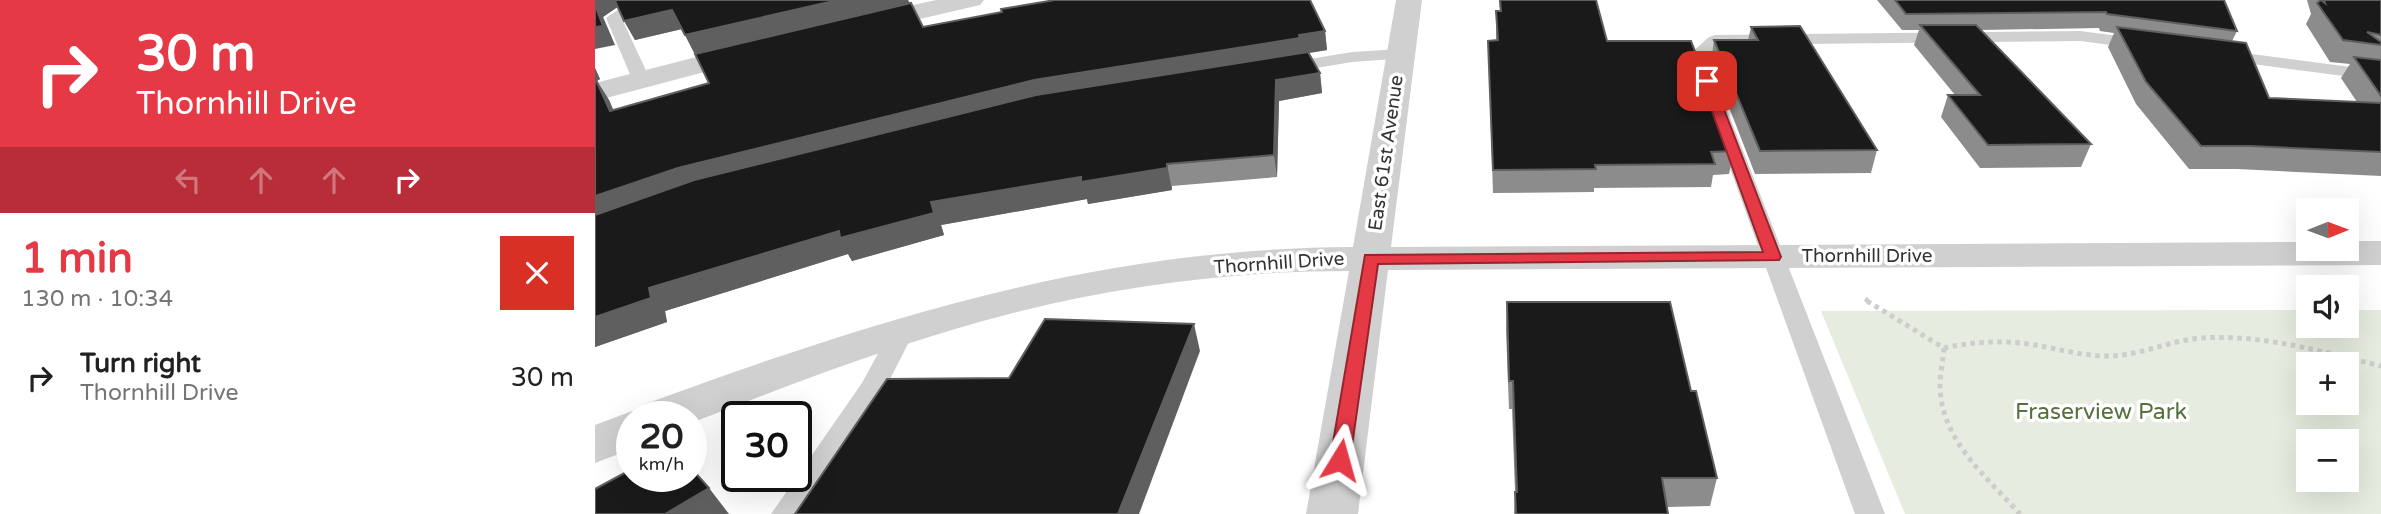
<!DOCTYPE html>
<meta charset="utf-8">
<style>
:root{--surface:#fff;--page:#f6f6f6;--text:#202124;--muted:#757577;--accent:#e63946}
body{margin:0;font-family:"Varela Round",sans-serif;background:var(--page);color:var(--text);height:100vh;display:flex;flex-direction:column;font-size:26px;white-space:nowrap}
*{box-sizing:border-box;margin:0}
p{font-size:23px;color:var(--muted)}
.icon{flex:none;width:38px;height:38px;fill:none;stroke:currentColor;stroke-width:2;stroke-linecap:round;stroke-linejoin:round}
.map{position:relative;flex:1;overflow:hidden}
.details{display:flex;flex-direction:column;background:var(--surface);width:595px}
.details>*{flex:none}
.banner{background:#e63946;color:#fff;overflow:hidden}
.needle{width:46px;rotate:89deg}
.fabs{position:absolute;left:1701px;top:198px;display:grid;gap:14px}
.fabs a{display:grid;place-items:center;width:63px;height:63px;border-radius:0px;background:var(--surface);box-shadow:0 7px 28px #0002;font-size:35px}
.speed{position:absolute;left:21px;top:401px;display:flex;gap:14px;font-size:35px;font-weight:700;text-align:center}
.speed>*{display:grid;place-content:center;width:91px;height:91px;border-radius:50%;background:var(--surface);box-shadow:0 7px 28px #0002;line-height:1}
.speed small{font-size:18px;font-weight:400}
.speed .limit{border:4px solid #111;border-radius:10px;background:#fff;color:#111}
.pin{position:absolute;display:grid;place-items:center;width:60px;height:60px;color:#fff;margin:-30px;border-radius:14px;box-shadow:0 4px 10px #0006}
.me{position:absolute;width:77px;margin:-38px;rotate:8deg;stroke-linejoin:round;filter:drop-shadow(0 0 5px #0008)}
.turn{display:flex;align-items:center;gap:24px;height:147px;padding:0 21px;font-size:32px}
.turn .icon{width:91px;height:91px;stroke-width:2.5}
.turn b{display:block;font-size:49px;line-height:60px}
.lanes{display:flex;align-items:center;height:66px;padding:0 21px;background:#0003;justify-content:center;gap:35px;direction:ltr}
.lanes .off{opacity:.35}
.round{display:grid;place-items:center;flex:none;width:74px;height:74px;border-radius:0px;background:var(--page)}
.overview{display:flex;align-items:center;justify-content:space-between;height:119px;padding:0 21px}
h1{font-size:42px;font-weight:700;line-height:52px;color:var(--accent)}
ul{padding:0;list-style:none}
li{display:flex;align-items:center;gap:21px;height:91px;padding:0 21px}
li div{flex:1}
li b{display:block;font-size:26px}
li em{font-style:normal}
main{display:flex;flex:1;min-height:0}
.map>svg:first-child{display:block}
.green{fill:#e6ecdf;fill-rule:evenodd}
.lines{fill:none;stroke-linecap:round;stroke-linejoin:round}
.path-far1{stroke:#cdcdcd;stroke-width:4.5;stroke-dasharray:3.5 3.5;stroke-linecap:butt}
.path{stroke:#cdcdcd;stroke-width:5;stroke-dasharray:4.5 4.5;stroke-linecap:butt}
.lane{fill:#d0d0d0;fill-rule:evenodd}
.street{fill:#d0d0d0;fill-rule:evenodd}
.wall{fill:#8c8c8c}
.shaded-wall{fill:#5f5f5f}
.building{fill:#1a1a1a;stroke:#5f5f5f;stroke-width:2}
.route{fill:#e63946;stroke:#96252e;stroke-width:2}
.labels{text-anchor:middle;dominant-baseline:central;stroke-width:7;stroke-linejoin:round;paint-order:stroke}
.street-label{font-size:19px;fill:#333;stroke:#fff}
.near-park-label{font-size:23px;fill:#56703f;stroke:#fff}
</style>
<main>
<section class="details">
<div class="banner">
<div class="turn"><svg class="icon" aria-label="right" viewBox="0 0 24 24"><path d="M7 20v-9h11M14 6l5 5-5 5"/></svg><div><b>30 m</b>Thornhill Drive</div></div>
<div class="lanes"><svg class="icon off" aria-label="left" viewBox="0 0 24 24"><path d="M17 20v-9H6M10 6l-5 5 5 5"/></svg><svg class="icon off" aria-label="ahead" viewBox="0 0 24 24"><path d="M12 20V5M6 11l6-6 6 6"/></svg><svg class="icon off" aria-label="ahead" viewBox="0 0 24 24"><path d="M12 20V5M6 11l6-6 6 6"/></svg><svg class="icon" aria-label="right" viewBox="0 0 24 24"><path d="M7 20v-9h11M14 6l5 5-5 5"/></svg></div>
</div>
<div class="overview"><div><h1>1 min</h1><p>130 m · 10:34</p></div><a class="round" style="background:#d93025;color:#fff"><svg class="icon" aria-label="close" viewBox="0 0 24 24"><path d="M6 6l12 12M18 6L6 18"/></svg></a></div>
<ul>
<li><svg class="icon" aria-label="right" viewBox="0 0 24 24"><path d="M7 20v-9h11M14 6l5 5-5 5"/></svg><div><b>Turn right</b><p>Thornhill Drive</p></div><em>30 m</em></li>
</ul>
</section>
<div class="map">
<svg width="1786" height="514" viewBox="0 0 1786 514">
<rect width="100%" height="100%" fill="#fff"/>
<!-- green -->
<path class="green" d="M1713,310v16h39v-16h34v204h-476l-84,-203zM1713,364h39v38h-39zM1713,441h39v39h-39z"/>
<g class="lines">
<!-- path-far1 -->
<path class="path-far1" d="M1270,299l5,3"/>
<!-- path -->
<g class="path">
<path d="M1272,301l77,47c28,-6 56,-8 85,-4 26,4 52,12 79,12 32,0 62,-16 94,-18 61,-4 121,14 179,28"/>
<path d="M1349,348c-1,13 -4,26 -4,38 1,55 47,91 80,128"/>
</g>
<!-- lane -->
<g class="lane">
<path d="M37,0h19l-29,19 28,60 -9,5 -9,-5 -26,-61z"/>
<path d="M1485,31l62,8 8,5 -8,5 -62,-8 -361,4 -13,11 179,458h-30l-166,-459 20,-18 6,-2z"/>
<path d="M806,49l6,1 2,4 -2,4 -55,4 -66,11 -9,-5 9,-5 66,-11z"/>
<path d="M1626,50l160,21v10l-166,-22 -2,-4z"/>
<path d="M307,324l9,2 3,6 -32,63 -79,119h-32l91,-131 31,-57z"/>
</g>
<!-- street -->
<g class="street">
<path d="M341,0h48l-4,5 -116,27 -9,-2 -4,-6 4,-6z"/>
<path d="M801,0h26l-31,247 917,-5v6h39v-7h34v24l-993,5 -30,244h-52l43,-243c-112,0 -228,14 -336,42 -110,28 -216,69 -322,110v-7h-59v33l-37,14v-38l37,-14 7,2 6,-9c235,-86 454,-156 708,-157z"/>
<path d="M156,43l10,2 4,6 -4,6 -166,44v-18z"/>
</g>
</g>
<!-- wall -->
<g class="wall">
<path d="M0,0l315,3 13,24 402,4 2,19 -18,3 11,20 2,20 -43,8 -2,76 -105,9v4l-84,14 -1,-5 -146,26 3,10 -92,26 -4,-7 -183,57 2,11 -72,25v-279l5,11 -3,2 12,19 4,10 96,-27 -27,-54 -47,11 -18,-33 -14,10 12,28z"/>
<path d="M904,0h97l11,41 127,110 -5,23 -16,1 -2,12 -117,1v4l-101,1 -5,-152h8v-30h4z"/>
<path d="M1282,0h347l13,31 -5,10 37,57 88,4 -16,-24 9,-14 -20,-2 -24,-38 5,-10 -4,-14h74v59h-4v1h4v116l-144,-7h-48l-53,-65 -28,-57 6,-14 -14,-2 -1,-3 -118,2 110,114 -10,23 -101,1 -39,-51 7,-22h7l-41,-50 5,-15h-17z"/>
<path d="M1156,27l126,123 -6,23 -116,1 -44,-113 3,-21h34z"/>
<path d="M912,302l184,89 26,87 -7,28 -43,1 1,7h-154l1,-22 -3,-83h-3l-3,-79z"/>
</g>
<!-- shaded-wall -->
<g class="shaded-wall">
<path d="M0,0h33l-25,17 12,28 -20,4z"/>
<path d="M243,0h70l2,3 -215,51 -10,-19z"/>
<path d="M77,10l10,19 -47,11 -11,-19z"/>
<path d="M730,31l2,19 -25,4 -707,169v-27l83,-28 356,-88z"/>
<path d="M0,68l5,11 -3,2 12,19 14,32 -13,-21 -15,-29z"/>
<path d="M725,73l2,20 -43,8 -2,76 -3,-22 2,-75z"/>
<path d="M572,164l5,26 -84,14 -1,-5 -146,26 3,10 -92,26 -4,-7 -183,57 2,11 -72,25v-30l54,-29 282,-86 150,-25z"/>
<path d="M599,324l6,27 -61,163h-21z"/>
<path d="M114,488l20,26h-64z"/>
</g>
<!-- building -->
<g class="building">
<path d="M22,0h221l-153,35 -13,-25 -48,11 -9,-20z"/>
<path d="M460,0h255l15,31 -26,4 1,3 -266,42 -356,88 -83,28v-116h1l14,31 99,-28 -14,-29 216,-51 12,24 79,-15 -1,-3z"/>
<path d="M905,0h96l11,41h84l43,110 -23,1 4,12 -120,1 1,4 -103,1 -5,-129 10,-1 -2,-29h5z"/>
<path d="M1300,0h329l13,31 -130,-17 -1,-2 -200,2z"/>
<path d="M1726,0l4,3 -1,-3h57v35l-14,-3 14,10v3l-38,-5 -26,-37z"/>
<path d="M0,5l8,21 -8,1z"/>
<path d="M1325,25h56l115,119 -103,1 -40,-50h32z"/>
<path d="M1205,26l77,124 -117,1 -46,-111h44l-7,-13z"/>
<path d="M1522,27l129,16 23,55 112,5v49l-131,-6h-49l-55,-64z"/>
<path d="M713,52l12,21 -44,7 -2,75 -107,9v4l-86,14v-5l-150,25 3,11 -94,25 -1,-7 -190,57 2,10 -56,19v-102l99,-35 342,-85z"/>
<path d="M1759,57l27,3v36z"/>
<path d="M912,302h163l21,89h5l21,87h-55l6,36h-152l-1,-22h2l-4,-111h-4z"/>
<path d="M450,319l149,5 -76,190h-323l92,-135 122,-1z"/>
<path d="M96,468l18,20 -44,26h-70v-25l37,-20v7h59z"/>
</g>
<!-- route -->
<path class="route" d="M1112,78l6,3 68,176 -2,3 -401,4 -28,196 -3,5 -7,2 -7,-2 -3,-5 35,-205 398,-3 -62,-171z"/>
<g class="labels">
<!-- street labels -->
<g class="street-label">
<text transform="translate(791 153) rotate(-82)">East 61st Avenue</text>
<text x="1272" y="256">Thornhill Drive</text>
<text transform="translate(684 263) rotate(-4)">Thornhill Drive</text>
</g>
<!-- near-park labels -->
<g class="near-park-label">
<text x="1506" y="412">Fraserview Park</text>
</g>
</g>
</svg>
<div class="fabs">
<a><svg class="needle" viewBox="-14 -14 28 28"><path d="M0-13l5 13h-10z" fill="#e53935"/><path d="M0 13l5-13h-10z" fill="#757577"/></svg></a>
<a><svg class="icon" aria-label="sound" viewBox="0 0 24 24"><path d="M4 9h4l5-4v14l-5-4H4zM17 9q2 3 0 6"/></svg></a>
<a>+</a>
<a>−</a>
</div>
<div class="speed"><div>20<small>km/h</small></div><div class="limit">30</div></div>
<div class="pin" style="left:1112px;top:81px;background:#d93025"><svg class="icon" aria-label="arrive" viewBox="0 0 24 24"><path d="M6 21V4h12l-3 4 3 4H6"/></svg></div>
<svg class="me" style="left:745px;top:460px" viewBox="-20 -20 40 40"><path d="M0-17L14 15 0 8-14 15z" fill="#e63946" stroke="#fff" stroke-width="4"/></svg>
</div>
</main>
